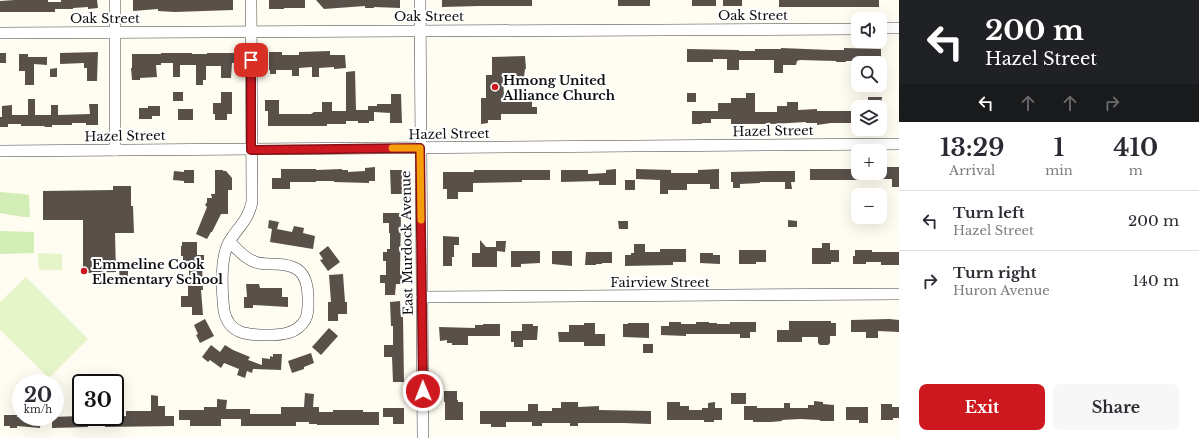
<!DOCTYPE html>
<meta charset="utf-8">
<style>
:root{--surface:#fff;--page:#f7f7f7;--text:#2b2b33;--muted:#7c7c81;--line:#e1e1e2;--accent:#ce181f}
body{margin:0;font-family:"Libre Baskerville",serif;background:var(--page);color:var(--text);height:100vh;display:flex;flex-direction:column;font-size:15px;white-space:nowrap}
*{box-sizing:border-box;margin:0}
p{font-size:13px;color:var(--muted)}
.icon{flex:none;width:22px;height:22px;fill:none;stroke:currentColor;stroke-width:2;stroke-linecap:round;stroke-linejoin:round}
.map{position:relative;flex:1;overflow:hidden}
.panel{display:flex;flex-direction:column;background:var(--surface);width:300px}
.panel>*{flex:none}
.banner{background:#202124;color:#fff;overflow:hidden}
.fabs{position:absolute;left:851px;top:12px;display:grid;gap:8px}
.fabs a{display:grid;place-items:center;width:36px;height:36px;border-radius:8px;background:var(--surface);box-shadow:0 4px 16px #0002;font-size:20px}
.speed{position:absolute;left:12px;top:374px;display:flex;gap:8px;font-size:20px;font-weight:700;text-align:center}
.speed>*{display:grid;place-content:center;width:52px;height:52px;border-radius:50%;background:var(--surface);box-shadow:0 4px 16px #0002;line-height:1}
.speed small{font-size:10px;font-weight:400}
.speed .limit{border:2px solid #111;border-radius:6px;background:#fff;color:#111}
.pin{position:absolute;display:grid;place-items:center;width:34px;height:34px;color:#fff;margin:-17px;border-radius:8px;box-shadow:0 2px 6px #0006}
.me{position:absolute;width:44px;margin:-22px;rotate:359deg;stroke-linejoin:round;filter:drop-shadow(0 0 3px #0008)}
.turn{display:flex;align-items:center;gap:14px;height:84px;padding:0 20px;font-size:18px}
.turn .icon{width:52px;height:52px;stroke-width:2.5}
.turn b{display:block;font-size:28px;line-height:34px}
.lanes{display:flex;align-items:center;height:38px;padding:0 20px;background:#0003;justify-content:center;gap:20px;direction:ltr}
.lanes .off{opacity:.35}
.eta{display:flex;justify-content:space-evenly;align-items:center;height:68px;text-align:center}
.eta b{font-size:24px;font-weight:700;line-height:28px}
.button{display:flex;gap:8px;margin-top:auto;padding:8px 20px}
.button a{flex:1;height:46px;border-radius:8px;background:var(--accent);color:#fff;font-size:16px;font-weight:700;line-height:46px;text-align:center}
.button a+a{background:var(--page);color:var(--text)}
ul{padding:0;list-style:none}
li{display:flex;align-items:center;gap:12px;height:60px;padding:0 20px;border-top:1px solid var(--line)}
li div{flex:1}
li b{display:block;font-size:15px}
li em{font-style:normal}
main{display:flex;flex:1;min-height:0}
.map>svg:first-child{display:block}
.green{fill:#d2eeb6}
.pitch{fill:#e5f4c9}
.building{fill:#59504a}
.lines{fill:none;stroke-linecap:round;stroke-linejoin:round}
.minor-casing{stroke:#424242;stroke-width:12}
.minor{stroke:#fff;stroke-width:11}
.route-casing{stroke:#861014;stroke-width:10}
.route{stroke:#ce181f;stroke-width:7}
.slow{stroke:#f59e0b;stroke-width:7}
.poi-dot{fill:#ce181f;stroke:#fff;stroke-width:1.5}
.labels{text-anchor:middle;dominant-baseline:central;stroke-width:4;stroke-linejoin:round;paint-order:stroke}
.street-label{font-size:13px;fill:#0f0f0f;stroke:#fff}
.poi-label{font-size:13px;font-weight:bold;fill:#0f0f0f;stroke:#fff;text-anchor:start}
</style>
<main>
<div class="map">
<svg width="899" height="438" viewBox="0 0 899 438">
<rect width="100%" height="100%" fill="#fffcf1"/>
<!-- green -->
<g class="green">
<path d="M0,192l24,2 5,1 1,22h-7l-23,-4z"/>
<path d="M0,231l34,1v21l-34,1z"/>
</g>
<!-- pitch -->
<g class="pitch">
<path d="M38,253l24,1v16h-23z"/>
<path d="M26,277l62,62 -39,39 -49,-48v-28z"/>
</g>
<!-- building -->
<g class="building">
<path d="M15,0h33v2h13v-2h36l1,8 -10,1v-2l-15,1v1h-18v3h-55v-11z"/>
<path d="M133,0h100v10l-58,2 -17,-1v-2l-25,2z"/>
<path d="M269,0h36v8h-21v1h-15z"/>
<path d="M316,0h84v8l-26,-1v1h-9v-2l-41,3z"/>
<path d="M442,0h90v6h-53l-37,1z"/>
<rect x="618" y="0" width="32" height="6"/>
<rect x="692" y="0" width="24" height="6"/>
<rect x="723" y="0" width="19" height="6"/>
<rect x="779" y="0" width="100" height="7"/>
<path d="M781,48l49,2h14v-2l37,1v10h-2v4h-11v-2h-22v1h-10v-1l-36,-1 -3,1 -1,4h-13v8h-9v-13h-35v10h-12v-11h-14v3h-26v-13l52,1v1h16v-2h26z"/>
<path d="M330,51v4h15l1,13 -12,1v-2l-15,1v9h-7v-10l-13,1v8h-7v-6h-16v4h-6v-4h-1v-18h13v3h17v-3z"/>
<path d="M98,52l-1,29h-10v-13h-3v-5l-24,1v-11z"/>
<rect x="0" y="53" width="6" height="10"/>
<path d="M161,53h31v1h15v-1h31l-1,10h-5l-1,15h-10v-12h-15v14h-3v5h-7v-20h-16v12h-7v-14h-12v2h-5l1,12 -17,1v2h-8l-1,-12h1v-14h29z"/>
<path d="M19,54h9v3h19v8l-13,-1v21h-9v-14h-6z"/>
<path d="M525,56l1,13h-1l-1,8h-21l1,20h28v10h5v7h-36v6h-13v3l-7,1v-26h5v-23h6v-18z"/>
<path d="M57,68v9h-7v-8z"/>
<path d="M355,71l1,39h12v-4h9v-2h14v-10h10l1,29h-12v-10l-16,-1v9h-5v2h-11v-2h-12v3h-19v2h-59v-15h-3v-11h14v14h32l3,-2h8v-10h10v9h14v-39z"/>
<rect x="173" y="92" width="10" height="9"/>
<path d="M221,92h11v22h-5v6h-12v-6h-2v-11h8z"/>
<rect x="687" y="93" width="9" height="9"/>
<path d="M746,93h9v19h22v-6h10v-4h11v8l19,-1v2h41v12h-27l-14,2v-2h-11v-1l-34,2h-41v-5h-20v4h-9v1h-10v-13h26v-8h13v-5h15z"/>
<path d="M868,97h14l-1,9 -13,1z"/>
<path d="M28,99h7v16h16v-10h7v10l32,-1 -1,-10h9v21h-12v-2h-14v2h-20v2h-7l-1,-1h-23v-2h-13v3h-8v-10h2v-11l10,-1v10h16z"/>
<path d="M148,106h12v10h-8v3h-13v-11h9z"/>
<rect x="178" y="109" width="15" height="11"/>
<path d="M375,167v14h-6v2l-35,-1v-1h-18v1h-26v7h-18v-11h9v-9h35v1l26,-1v1h6v2l17,-1v-3z"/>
<path d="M887,167h12v20h-7v-8h-12v-11h7z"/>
<path d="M852,168h6v5h14v7h-62v-11h42z"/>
<path d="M616,169v16h-17v-4l-38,1v-12h27v4l18,-1v-3z"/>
<path d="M636,169l35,1v3h27v-3l21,-1v20h-9v-5h-23v6h-19v4h-8v-14l-24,-1z"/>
<path d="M184,170h10v13h-10v-2l-11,-1 1,-9 10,1z"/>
<path d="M215,170h8v1h3l6,7v12h-4v24h-7l-9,18h-1l-4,7 -11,-5 11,-27 -2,-2 2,-3v-4h5l-1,-4h4z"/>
<path d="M390,170h12v24h-11z"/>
<path d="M474,170h76v10h-28v2l-49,1v9h-15v7h-11v-10h-4v-17h31z"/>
<path d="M771,171h24v11h-4l1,7h-7v-7h-25v1l-20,1v4h-7v-6h-2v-10z"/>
<rect x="625" y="180" width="10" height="10"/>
<path d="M113,186h18v20h2l1,27h-19l1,39 -33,1v-53h-40v-29l70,-1z"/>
<path d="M383,213h18l-1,59h2v12h-6l-1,11h-10v-12h-5v-8h6v-14h-3v-9h4v-3h3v-16h-1v-10h-6z"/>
<path d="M269,220l10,2 -2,7 15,3 2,-6 10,2 -1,5 12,3 -2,13 -43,-7 2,-13 -4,-1z"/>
<path d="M788,220l9,1v6h-9z"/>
<path d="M618,221h10v8h-9z"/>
<path d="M443,236l16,1v8h-5v12h-2v9h-9z"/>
<path d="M480,240l6,7h10v-6h10l-1,11 -8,-1v16h-25v-14h8z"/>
<path d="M182,242h15v13h7v9h-2l1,26h-2l2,25h-11v-8h-11v-11h7v-17h1v-18h-6v-5h-2v-10h1z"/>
<path d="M822,243h8v7h9v12h-8v2h-19v-16h10z"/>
<path d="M634,244h11v8h15v-3h26v13h-13v3l-48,1v-11h6v-2h3z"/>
<path d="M328,246l12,16 -12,9 -8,-11 3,-1 -4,-6z"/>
<path d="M739,250h27v12h-10v2h-17z"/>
<path d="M855,250h17v2h27v13h-18v-3h-15v2h-13v-8h2z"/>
<path d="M511,251h29v12l-19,1v3h-10z"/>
<path d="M552,251h20v15l-20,-2z"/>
<path d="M586,252h26v11h-10v1h-6v1h-11z"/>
<path d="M700,253h13v2h7v9l-20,-1z"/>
<path d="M119,269h9v11h-8z"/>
<path d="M343,274l2,28h2v12h-9v7h-10v-19h3l-2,-27z"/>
<path d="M246,284h13l1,4h22v9h6v10l-35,-2v3h-9v-11h3z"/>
<path d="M400,301l1,16h2l1,65h-11l-1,-25h-8v-12h9v-19h-2l-1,-24z"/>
<path d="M205,319l9,17 -14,7 -4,-8 2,-1 -4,-9z"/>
<path d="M889,319l10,1v12l-21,-1v7h-12v-6h-15v-12z"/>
<path d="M789,321h42v2h5v13h-6v7l-2,2h-8l-2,-2v-6h-16v5h-25v-12h12z"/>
<path d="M669,322h12v2h15v-2h13v1h8v1h13v-2h26v10h-6v6h-10v-4h-54v2l-25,-1v-9h8z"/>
<path d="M584,323h11v11h10v12h-21v-4h-25l-1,-10h11v-7h15z"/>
<path d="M628,323h21v15l-26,-1v-13h5z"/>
<path d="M483,324h17v12h-32v9h-16v-2h-5v-3l-7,1 -1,-14 36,1v-3h8z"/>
<path d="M522,324h11v2h5l-1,14h-14v7h-9v-5h-3v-11h11z"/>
<path d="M329,328l9,8 -17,19 -9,-8z"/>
<rect x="643" y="344" width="10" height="9"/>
<path d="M211,345l9,7 5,-7 8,5 17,7 -2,3 14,5v-7l8,1v-3l3,1v-3h9l-1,16 -28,-1 -1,4 -5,-2 -2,7 -8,-3 2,-6 -15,-6 -3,5 -11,-8 -2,2 -6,-5z"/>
<path d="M311,353l3,10 -10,4v2l-12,4 -4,-12z"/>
<path d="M444,391h13v9h1v2h5v18h-18v-18h-1z"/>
<path d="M305,393l9,1 -1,13h6v5h14v-2h30v2h16v13h-62v-1h-8v-2h-13v4h-55v-7h-20v7h-31v-6h-11v-10h25v-3h13v-8l10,1 -1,9h24v5h31v-7h23z"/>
<rect x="731" y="393" width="15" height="11"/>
<path d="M151,395l7,1v10h7v10h9v10l-69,1v-10l21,-1v-5h25z"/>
<path d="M814,401l9,1v2l11,1v16h-14v-1l-20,-1 -18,1v1l-11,1h-18v-2h-9v-14h13v2h27v-5h6v5h18v-3h6z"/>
<path d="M561,402h17v5l21,-1v4l52,1v13l-28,-1h-45v3h-8v-3h-28v3h-10v-4h-26v5h-15v-3h-11v-13h48v-7h10v7h14v-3h9z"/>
<path d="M667,402h13v4h9v4h13v-2h6v-5l7,-1v6h7v12h-8v2h-10v-2h-37z"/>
<path d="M881,404h11v3h7v11h-6v2h-12z"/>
<path d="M846,407h22v16h-9v-3h-13z"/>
<path d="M383,408h21v16h-11v-7h-10z"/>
<path d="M4,415h13v2l24,1 -1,10 -23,-2v2h-7v-2h-6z"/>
<path d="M81,416l11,1v8h-4v2l-36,1v-11z"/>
</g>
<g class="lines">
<!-- minor casing -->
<g class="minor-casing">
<g id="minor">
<path d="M115,0v150"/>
<path d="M420,0l3,438"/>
<path d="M880,28h19"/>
<path d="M0,33l858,-4"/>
<path d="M0,151l899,-7"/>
<path d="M230,242c6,6 14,16 23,19 5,3 12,3 18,3 25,0 36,6 37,32 0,9 1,17 -3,24 -8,14 -24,15 -38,15 -20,0 -38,-1 -43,-24 -2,-19 -4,-53 5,-69 9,-15 19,-21 23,-40l-1,-202"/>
<path d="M422,297l477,-3"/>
</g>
</g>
<!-- minor -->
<use href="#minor" class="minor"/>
</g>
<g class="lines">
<!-- route casing -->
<g class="route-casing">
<path id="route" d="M251,60v90l169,-2 3,243"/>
</g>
<!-- route -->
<use href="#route" class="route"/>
<!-- slow -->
<path class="slow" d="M392,148h28l1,72"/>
</g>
<!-- markers -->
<g class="poi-dot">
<circle cx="495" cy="87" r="4"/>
<circle cx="84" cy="271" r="4"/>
</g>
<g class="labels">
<!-- street labels -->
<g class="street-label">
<text x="753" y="15">Oak Street</text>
<text x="429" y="16">Oak Street</text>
<text x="105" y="18">Oak Street</text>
<text transform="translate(773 131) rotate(-1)">Hazel Street</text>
<text transform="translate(449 134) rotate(-1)">Hazel Street</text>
<text transform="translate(125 136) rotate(-1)">Hazel Street</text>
<text transform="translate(407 243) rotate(-91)">East Murdock Avenue</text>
<text x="660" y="282">Fairview Street</text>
</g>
<!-- poi labels -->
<g class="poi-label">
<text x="503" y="80">Hmong United<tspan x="503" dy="15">Alliance Church</tspan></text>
<text x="92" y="264">Emmeline Cook<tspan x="92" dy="15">Elementary School</tspan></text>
</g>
</g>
</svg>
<div class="fabs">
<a><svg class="icon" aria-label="sound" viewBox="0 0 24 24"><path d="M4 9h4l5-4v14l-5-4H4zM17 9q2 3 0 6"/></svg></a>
<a><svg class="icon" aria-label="search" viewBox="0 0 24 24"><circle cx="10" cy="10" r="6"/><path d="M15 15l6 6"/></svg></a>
<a><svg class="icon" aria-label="layers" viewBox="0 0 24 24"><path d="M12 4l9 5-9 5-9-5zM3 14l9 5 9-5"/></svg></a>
<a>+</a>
<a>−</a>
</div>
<div class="speed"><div>20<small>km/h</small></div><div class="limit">30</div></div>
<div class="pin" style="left:251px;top:60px;background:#d93025"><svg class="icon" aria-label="arrive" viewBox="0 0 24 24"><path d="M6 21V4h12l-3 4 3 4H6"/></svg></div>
<svg class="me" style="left:423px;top:391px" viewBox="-20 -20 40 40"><circle r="17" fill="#ce181f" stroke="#fff" stroke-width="3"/><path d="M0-11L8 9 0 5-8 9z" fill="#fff"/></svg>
</div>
<section class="panel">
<div class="banner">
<div class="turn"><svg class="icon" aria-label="left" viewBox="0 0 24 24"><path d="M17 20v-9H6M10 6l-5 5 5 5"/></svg><div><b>200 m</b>Hazel Street</div></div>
<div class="lanes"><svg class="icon" aria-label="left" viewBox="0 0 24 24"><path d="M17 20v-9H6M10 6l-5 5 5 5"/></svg><svg class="icon off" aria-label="ahead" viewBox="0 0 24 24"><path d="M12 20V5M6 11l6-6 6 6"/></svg><svg class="icon off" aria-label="ahead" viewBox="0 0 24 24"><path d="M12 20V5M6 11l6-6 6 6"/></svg><svg class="icon off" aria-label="right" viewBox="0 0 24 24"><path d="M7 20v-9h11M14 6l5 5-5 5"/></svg></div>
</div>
<div class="eta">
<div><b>13:29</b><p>Arrival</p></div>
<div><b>1</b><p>min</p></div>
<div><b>410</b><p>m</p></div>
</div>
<ul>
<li><svg class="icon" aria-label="left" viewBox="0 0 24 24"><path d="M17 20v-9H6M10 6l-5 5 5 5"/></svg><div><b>Turn left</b><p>Hazel Street</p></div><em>200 m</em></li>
<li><svg class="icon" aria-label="right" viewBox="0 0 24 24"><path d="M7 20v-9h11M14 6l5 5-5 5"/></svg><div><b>Turn right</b><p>Huron Avenue</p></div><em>140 m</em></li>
</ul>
<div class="button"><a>Exit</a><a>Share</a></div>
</section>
</main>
